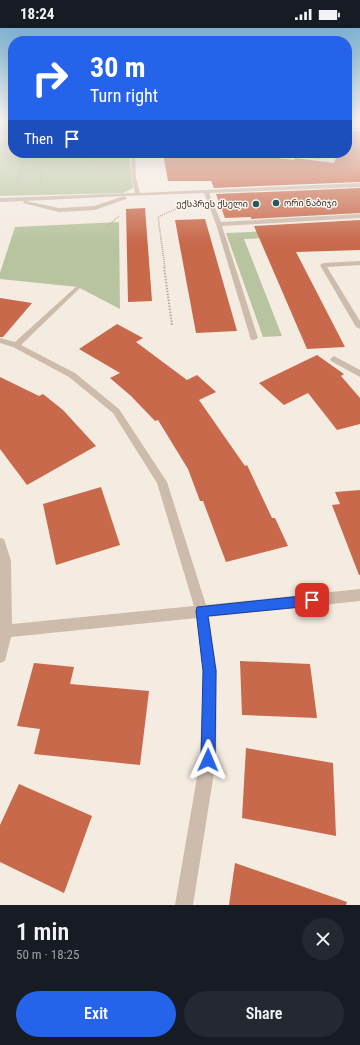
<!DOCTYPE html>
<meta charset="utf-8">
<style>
:root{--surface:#171b24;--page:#242831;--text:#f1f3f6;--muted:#9ea1a6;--accent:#2563eb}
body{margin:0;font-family:"Roboto Condensed","Noto Sans Georgian",sans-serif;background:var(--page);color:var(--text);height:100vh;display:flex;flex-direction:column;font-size:15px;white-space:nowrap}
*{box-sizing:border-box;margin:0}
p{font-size:13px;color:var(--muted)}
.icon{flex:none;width:22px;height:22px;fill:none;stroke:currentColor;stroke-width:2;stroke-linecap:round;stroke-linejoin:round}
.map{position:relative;height:877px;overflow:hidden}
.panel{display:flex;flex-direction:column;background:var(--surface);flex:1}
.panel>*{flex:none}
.hud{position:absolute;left:8px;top:8px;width:344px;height:122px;border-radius:16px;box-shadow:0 4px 16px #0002;background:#2563eb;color:#fff;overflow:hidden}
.pin{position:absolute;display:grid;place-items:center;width:34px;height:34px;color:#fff;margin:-17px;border-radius:8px;box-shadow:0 2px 6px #0006}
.me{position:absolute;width:44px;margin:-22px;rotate:1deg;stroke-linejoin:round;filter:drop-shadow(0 0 3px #0008)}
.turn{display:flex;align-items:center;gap:14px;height:84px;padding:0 16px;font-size:18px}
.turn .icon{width:52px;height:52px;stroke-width:2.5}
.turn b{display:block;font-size:28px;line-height:34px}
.then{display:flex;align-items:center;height:38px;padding:0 16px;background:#0003;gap:8px;font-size:15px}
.round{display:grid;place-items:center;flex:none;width:42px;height:42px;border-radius:21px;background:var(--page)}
.headline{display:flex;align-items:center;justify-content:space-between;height:68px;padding:0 16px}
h1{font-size:24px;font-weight:600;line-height:30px}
.cta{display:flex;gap:8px;margin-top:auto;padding:8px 16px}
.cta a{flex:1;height:46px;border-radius:24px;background:var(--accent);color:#fff;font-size:16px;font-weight:600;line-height:46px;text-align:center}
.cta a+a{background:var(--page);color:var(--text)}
.status{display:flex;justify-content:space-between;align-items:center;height:28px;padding:0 20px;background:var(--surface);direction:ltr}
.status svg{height:11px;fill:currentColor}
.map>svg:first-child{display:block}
.green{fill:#b8c4a0}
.building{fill:#c8694b}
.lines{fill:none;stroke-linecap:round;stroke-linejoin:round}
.path-far2{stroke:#b9a596;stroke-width:1;stroke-dasharray:1 1;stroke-linecap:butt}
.path-far1{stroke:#b9a596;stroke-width:1.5;stroke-dasharray:1 1;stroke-linecap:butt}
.path{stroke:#b9a596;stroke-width:2;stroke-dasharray:1.5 1.5;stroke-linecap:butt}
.minor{fill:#cdbbac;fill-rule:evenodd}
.route{fill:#2563eb;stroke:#184099}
.poi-dot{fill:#1f5a5e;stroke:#fbf5ee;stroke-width:1.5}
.labels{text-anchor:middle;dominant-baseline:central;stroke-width:3;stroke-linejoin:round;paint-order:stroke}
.far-poi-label{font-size:9px;fill:#3b302b;stroke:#fbf5ee;text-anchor:start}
</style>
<div class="status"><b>18:24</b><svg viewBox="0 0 49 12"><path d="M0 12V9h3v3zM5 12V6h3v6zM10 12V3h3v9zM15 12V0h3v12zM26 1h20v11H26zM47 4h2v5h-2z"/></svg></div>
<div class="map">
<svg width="360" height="877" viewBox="0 0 360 877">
<rect width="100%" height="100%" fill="#f4ebe1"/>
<!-- green -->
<g class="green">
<path d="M0,92h13v33h116l4,35 -10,5 -123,3z"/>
<path d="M119,194l1,87 -42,-22 -78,-8v-6l15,-46z"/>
<path d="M360,199v6l-116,6 38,97 -19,1 -37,-104z"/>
</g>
<!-- building -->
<g class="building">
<path d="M348,103h12v51l-146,6 -3,-7h-43l-5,-28h76l55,7 1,-2 39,5 4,-10h9v-19z"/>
<path d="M360,160v25l-109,6v-2l-26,1 -9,-24z"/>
<path d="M145,180l7,93 -24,1 -2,-93z"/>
<path d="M205,191l32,112 -41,2 -21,-113z"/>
<path d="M360,192v30l-64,2 49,95 -38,2 -53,-123z"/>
<path d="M0,270l32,5 -29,34h-3z"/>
<path d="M117,296l26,14 -7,4 51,38 10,-5 19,17 -17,8 46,66 2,-1 25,53h3l13,28 -62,16 -23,-61h-3l-12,-32 -30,-49 -3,1 -24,-25 -21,-18 10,-5 -41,-24z"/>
<path d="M317,327l27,19 -3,2 19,22v26l-23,6 -29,-37 -24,12 -25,-22z"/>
<path d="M0,349l39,19 4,-2 20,16 33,36 -69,39 -27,-36z"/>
<path d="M101,459l19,58 -64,20 -13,-61z"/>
<path d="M360,462v85h-1l-27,-70 8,-1 -5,-12z"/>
<path d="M240,633l70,3 7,54 -75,-3z"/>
<path d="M34,635l40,4 -4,17 79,7 -9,74 -106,-11 6,-25 -23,-3z"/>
<path d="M246,720l87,15 3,73 -94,-18z"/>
<path d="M19,756l73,32 -28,77 -64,-31v-37z"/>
<path d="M235,835l112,39 -1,3h-117z"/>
</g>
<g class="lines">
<!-- path-far2 -->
<g class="path-far2">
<path d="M69,125l50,19"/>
<path d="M40,156l4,-31"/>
<path d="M17,157l10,-32"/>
</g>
<!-- path-far1 -->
<g class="path-far1">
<path d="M108,198l11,-10"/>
<path d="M165,240l-7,-51 22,-10"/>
</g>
<!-- path -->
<path class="path" d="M164,239l8,58"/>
<!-- minor -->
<g class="minor">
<path d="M347,99l13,1v2l-13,-1z"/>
<path d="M131,125h4l1,25 4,15 220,-10v4l-151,6 12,29 139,-8v4l-138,8 36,112 -4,2h-3l-35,-116 -12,-31 -80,3 3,2 -1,1 -31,11 -36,2 -36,-9 1,-2 -24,1v-4l135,-5 -3,-15zM124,168l-30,10 -35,2 -33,-7z"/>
<path d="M275,125l45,3 2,-3h4l-5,6z"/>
<path d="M360,233v4l-33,2 33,54v8l-4,-2 -36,-62 3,-2z"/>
<path d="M78,257l3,2 -1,1 -59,57 54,28 44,36 48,73 39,123 154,-16v12l-151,16 8,54 -1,89 -23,145h-18l25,-145 3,-89 -6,-53 -186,19 -6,24 -5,2v-125l4,1 7,22 1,63 182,-18 -37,-123 -44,-70 -44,-36 -56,-30 -13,-4v-5l15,4z"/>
<path d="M334,328l26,14v7l-29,-16 -1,-2z"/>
</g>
</g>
<!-- sky -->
<linearGradient id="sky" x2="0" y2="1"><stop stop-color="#7eb2d2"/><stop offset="0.43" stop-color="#faf6f2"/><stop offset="1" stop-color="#faf6f2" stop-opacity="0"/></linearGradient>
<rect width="360" height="215" fill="url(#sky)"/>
<!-- route -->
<path class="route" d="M312,567l4,1 2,4 -2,4 -4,2 -104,10 8,55 -1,89 -2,4 -5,2 -5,-2 -2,-4 2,-89 -7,-60 1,-4z"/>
<!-- markers -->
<g class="poi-dot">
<circle cx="276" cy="175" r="4"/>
<circle cx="256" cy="176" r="4"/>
</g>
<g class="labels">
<!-- far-poi labels -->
<g class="far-poi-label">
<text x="284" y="175">ორი ნაბიჯი</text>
<text x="248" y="176" text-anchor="end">ექსპრეს ქსელი</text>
</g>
</g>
</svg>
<div class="pin" style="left:312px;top:572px;background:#d93025"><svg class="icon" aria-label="arrive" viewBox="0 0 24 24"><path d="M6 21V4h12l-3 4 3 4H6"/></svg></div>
<svg class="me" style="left:208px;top:732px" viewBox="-20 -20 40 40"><path d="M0-17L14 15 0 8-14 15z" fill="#2563eb" stroke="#fff" stroke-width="4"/></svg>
<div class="hud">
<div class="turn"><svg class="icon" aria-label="right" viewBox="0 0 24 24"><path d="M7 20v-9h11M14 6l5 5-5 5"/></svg><div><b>30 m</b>Turn right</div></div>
<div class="then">Then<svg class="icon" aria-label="arrive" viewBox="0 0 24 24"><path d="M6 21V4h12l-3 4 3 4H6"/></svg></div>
</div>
</div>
<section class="panel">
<div class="headline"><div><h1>1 min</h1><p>50 m · 18:25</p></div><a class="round"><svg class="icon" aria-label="close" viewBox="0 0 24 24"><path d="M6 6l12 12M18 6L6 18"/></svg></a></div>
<div class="cta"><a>Exit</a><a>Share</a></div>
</section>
